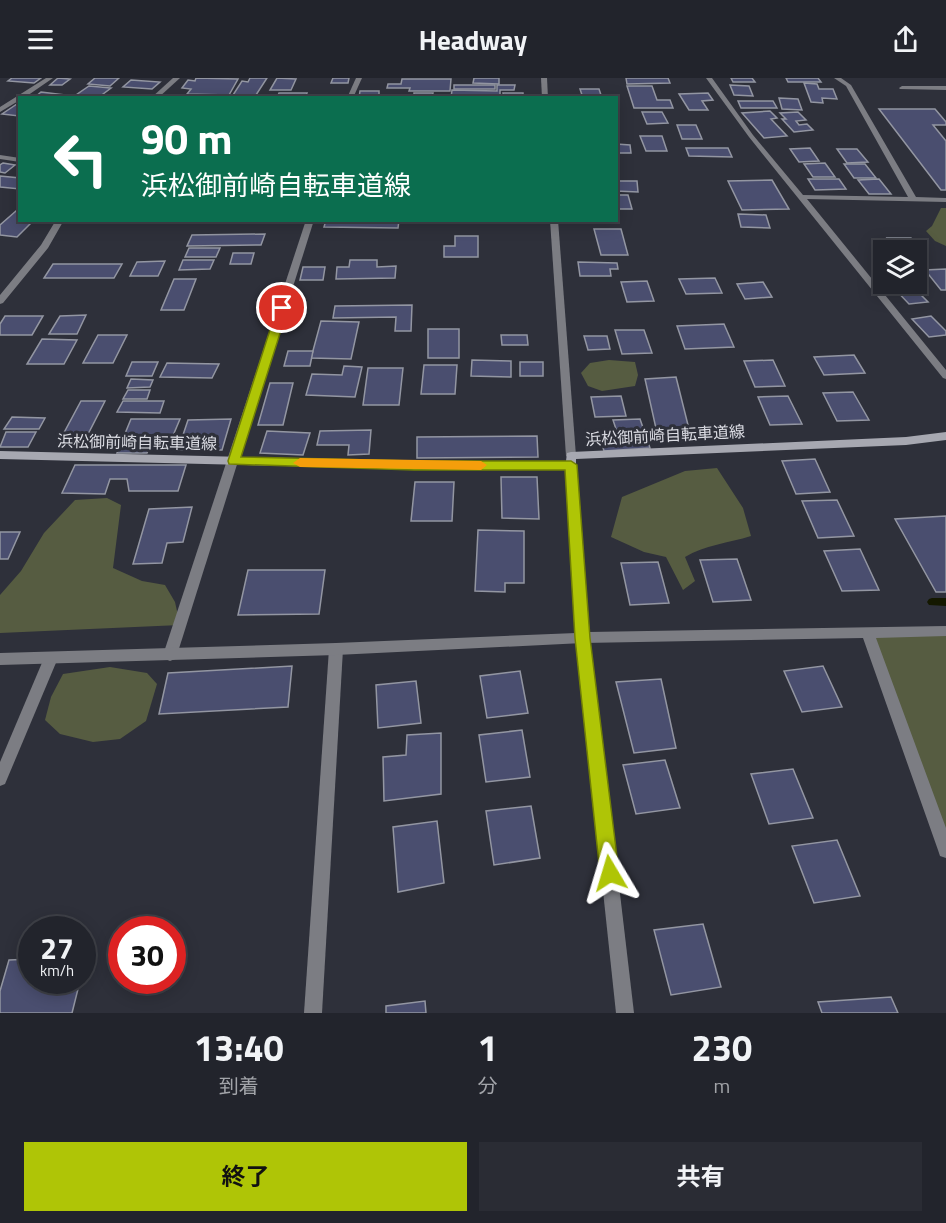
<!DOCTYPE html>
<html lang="ja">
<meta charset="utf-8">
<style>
:root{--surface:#22242c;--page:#2a2c34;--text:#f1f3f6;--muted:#a2a4a9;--line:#3f4148;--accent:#afc506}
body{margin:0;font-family:"Titillium Web","Noto Sans JP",sans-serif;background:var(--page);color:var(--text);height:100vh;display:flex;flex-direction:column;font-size:22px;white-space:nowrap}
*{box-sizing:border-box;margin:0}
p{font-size:20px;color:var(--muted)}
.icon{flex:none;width:33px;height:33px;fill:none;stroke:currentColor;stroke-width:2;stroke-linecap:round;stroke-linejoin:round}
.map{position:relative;height:935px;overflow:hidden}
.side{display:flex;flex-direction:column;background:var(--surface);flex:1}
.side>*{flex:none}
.banner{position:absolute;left:18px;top:18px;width:600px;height:126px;border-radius:0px;box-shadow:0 3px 15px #0003,0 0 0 2px var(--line);background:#0b6e4f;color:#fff;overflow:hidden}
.tools{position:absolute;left:873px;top:162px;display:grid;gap:12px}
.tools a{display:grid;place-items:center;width:54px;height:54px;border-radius:0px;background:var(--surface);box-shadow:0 3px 15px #0003,0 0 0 2px var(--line);font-size:30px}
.speed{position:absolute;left:18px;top:838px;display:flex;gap:12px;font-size:30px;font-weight:700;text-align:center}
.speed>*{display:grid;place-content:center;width:78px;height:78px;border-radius:50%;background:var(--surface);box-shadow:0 3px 15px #0003,0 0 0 2px var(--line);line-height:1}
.speed small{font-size:15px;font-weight:400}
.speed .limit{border:9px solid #d22;background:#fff;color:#111}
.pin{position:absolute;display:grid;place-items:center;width:51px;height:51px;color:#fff;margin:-26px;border:3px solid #fff;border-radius:50%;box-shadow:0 2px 6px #0007}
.me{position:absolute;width:66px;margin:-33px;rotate:353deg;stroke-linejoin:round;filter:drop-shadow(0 0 4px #0008)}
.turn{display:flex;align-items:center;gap:21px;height:126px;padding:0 24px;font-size:27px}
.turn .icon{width:78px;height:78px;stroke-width:2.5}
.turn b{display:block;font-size:42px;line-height:51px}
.eta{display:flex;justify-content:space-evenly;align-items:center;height:102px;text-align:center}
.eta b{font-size:36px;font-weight:700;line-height:42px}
.cta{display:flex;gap:12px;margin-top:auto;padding:12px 24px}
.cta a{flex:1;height:69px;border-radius:0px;background:var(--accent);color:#111;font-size:24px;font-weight:700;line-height:69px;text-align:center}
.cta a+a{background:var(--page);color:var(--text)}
header{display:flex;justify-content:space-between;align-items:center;height:78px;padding:0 24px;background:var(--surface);font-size:27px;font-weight:700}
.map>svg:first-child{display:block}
.green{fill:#565c41}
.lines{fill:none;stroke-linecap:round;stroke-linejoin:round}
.stream{fill:#141800;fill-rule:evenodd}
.building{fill:#4a4e6f;stroke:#9396a2;stroke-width:1.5}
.minor{fill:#7c7d83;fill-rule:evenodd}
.tertiary{fill:#7c7d83;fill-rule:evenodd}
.secondary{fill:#a7a8b1;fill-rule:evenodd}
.route{fill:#afc506;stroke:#728004;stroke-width:1.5}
.slow{fill:#f59e0b}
.labels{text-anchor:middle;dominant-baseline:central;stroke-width:6;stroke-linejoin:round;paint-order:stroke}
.street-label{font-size:16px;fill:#dbdce3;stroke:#2e303a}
</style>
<header><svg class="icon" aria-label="menu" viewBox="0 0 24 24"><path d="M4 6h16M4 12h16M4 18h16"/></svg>Headway<svg class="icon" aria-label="share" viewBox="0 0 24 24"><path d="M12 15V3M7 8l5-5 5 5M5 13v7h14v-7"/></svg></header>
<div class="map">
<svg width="946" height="935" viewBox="0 0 946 935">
<rect width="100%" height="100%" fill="#2e303a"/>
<!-- green -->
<g class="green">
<path d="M941,130h5v38l-11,-5 -9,-10 6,-5z"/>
<path d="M609,282l26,2 3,13 -3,11 -33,5 -14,-5 -7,-13 9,-10z"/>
<path d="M717,390l26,40 8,28c-22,7 -47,9 -66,21l10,24 -12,9 -17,-33 -22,-5 -33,-15 11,-40 63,-26z"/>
<path d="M107,420l14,7 -8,63 29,13 23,4 10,17 5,23 -180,8v-38l21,-24 23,-38 31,-33z"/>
<path d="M868,556h78v202z"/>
<path d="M110,589l37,6 10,11 -11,37 -26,18 -27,3 -33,-8 -15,-14 6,-23 12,-23z"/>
</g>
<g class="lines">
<!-- stream -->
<path class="stream" d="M932,520h14v8l-17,-1 -2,-3 2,-3z"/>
</g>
<!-- building -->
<g class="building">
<path d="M12,0h29l-7,5 -26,-2z"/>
<path d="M58,0l12,1 -8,6h-12z"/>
<path d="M95,0h24l-9,8 -22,-2z"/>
<path d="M196,0l42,1 -9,16 -42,-1 4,-5 -9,-1 6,-8 7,1z"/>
<path d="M250,0h17l-11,17h-23l9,-14 6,1z"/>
<path d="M277,0l19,1 -5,11h-21z"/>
<path d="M333,0h16l-1,5h-17z"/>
<path d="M474,0h25v6l-26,-1z"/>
<path d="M626,0h42l2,5 -43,1z"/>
<path d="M731,0h21l3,4h-22z"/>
<path d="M786,0h32l3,4h-33z"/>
<path d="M402,1h49l-1,12h-41l1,-3h-23l1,-4h13z"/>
<path d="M131,2l29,2 -8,7 -29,-2z"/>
<path d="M804,5l13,1 2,5h14l4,10 -15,-1 1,5 -12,-1z"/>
<rect x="454" y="7" width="41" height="4"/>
<path d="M497,7h18l-1,5h-14v8h-49l1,-8 45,1z"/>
<path d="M730,7l19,1 4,10 -19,-1z"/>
<path d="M89,8l22,2 -12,9 -23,-2z"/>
<path d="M627,8h25l5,14h13l3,8h-39z"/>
<path d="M580,11h19l3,9h-19z"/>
<path d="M360,13h19v7h-20z"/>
<path d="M41,14l25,3 -3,3h-29z"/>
<path d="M279,15h28l-2,5h-28z"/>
<path d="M414,15h19l-1,5h-18z"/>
<path d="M503,15h20v5h-19z"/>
<path d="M708,15l5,7 -11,1 6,9h-19l-10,-16z"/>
<path d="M779,20l19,1 4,11 -20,-1z"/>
<path d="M738,23h35l4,7h-36z"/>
<path d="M20,24l-1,14 -17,-2z"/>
<path d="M879,31h56l11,13v3h-13l13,16v49h-5z"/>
<path d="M770,33l7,7 -6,1 16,17 -23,2 -22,-25z"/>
<path d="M642,34h20l6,11 -21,1z"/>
<path d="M798,34l8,8 -10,1 3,4 8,-1 6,6 -19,2 -12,-13h4l-6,-6z"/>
<path d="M677,47h19l6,14h-20z"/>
<path d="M640,58h22l5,15h-21z"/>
<path d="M616,66l14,1 1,8h-15z"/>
<path d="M686,70h42l4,9 -43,-1z"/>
<path d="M810,70l9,13 -20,1 -9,-13z"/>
<path d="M837,71h20l11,13 -21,1z"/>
<path d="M3,85l12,2 -10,8 -5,-1v-7z"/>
<path d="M825,85l10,14h-22l-9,-13z"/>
<path d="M844,86h21l11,14h-22z"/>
<path d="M0,98l20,2v11l-20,-2z"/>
<path d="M808,101h31l7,10 -31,1z"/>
<path d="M879,101l12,15h-22l-11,-14z"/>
<path d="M772,102l17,29 -47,1 -14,-29z"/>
<path d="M616,103h21l1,11 -22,-1z"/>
<path d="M616,117h12l4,14h-16z"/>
<path d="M16,133h4v9h14l-17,17 -17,-2v-10z"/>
<path d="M738,136l28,1 4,13 -29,-1z"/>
<path d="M326,142h73l-1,8 -74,-1z"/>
<path d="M594,151h27l7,26h-27z"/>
<path d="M265,156l-4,11 -74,1 5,-11z"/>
<path d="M455,158h23v21h-34v-11h11z"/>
<path d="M887,160h24l11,18h-6v-6h-22z"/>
<path d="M189,170h31l-4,9h-31z"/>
<path d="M233,175h21l-3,11h-21z"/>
<path d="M183,182h31l-4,9 -31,1z"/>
<path d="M350,182h27v7l19,-1 -1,12 -59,1 1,-12h12z"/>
<path d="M165,183l-7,15h-28l7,-14z"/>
<path d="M578,184l39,1 1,6h-8l1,7h-31z"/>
<path d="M53,186h69l-8,14h-70z"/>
<path d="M303,189h22l-2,13h-23z"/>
<path d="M946,191v21h-5l-16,-20z"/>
<path d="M715,200l7,15 -36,1 -7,-15z"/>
<path d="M174,201h22l-12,31h-23z"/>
<path d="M647,203l7,20 -27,1 -6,-20z"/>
<path d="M763,204l9,15 -27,2 -8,-15z"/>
<path d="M911,207l17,17 -19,2 -16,-17z"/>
<path d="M412,227l-1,26h-16l1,-14 -63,1 2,-12z"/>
<path d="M86,237l-9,19h-28l11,-18z"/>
<path d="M5,238h38l-11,19h-32v-11z"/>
<path d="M931,238l15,15v4l-17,2 -17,-18z"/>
<path d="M321,243l38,1 -8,37 -40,-1z"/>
<path d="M724,246l10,23 -49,2 -8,-23z"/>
<rect x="428" y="251" width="31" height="29"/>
<path d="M615,252h29l8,23 -30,1z"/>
<path d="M98,257h29l-14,28h-30z"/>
<path d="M501,257h26l1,10h-26z"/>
<path d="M584,258h23l3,13 -22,1z"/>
<path d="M42,261l35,1 -13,24h-37z"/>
<path d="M288,273h25l-3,15h-26z"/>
<path d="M854,277l11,18 -41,2 -10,-18z"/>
<path d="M472,282l39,1v16l-40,-1z"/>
<path d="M773,282l12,26 -30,1 -11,-26z"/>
<path d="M132,284h26l-6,14h-26z"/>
<rect x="520" y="284" width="23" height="14"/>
<path d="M167,285l52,1 -7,14 -52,-1z"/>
<path d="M424,287h33l-2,29h-34z"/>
<path d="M344,288l18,1 -7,30 -49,-2 6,-21 30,1z"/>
<path d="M368,290h35l-4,37h-36z"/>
<path d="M676,299l16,64 -33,1 -14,-63z"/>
<path d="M131,301l22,1 -3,7 -23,1z"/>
<path d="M270,305h23l-10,42h-25z"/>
<path d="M128,312h22l-3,9h-24z"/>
<path d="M853,314l16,28 -32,1 -14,-28z"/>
<path d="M621,318l5,20 -31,1 -4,-20z"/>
<path d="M788,318l14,28 -32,1 -12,-28z"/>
<path d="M81,323h24l-21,41h-25z"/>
<path d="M123,323h41l-4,12 -43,-1z"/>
<path d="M12,339l33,1 -6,11h-35z"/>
<path d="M131,341h49l-8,19h-18l-7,15h-30z"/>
<path d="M231,341l-9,31h-44l10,-30z"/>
<path d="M640,341l10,29 -46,3 -5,-18 18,-1 -4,-12z"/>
<path d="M371,352l-2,24 -21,1 1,-10h-32l3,-14z"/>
<path d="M267,353l43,2 -7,22 -43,-2z"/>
<path d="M6,354h30l-8,15h-28z"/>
<path d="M537,358l1,21 -121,1v-21z"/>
<path d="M815,381l15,33 -34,2 -14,-33z"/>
<path d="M75,387h111l-8,26h-49l-2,-12h-17l-5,15 -43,-1z"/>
<path d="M501,399h36l2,42 -37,-1z"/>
<path d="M415,404h39l-2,39h-41z"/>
<path d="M837,422l17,36 -36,2 -16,-37z"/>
<path d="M192,429l-9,35 -16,1 -5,20 -29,1 16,-55z"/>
<path d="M946,438v76h-10l-41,-73z"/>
<path d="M478,452l46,1v52h-19v9l-30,-1z"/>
<path d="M0,454h20l-12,27h-8z"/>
<path d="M860,471l19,41 -37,1 -18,-40z"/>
<path d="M737,481l14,41 -38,2 -13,-42z"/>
<path d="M658,484l11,41 -39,2 -9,-42z"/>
<path d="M248,492h77l-6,44 -81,1z"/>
<path d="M292,588l-4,41 -129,7 9,-41z"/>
<path d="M823,588l19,41 -40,5 -18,-41z"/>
<path d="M520,593l8,42 -41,5 -7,-42z"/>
<path d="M661,601l15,69 -42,5 -18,-71z"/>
<path d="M416,603l5,42 -43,5 -2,-43z"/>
<path d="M522,652l8,47 -44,5 -7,-47z"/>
<path d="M441,655v61l-57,7 -1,-44 23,-2 1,-20z"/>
<path d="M665,682l15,48 -44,6 -13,-49z"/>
<path d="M793,691l20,49 -44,6 -18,-50z"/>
<path d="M531,728l9,52 -46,7 -8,-54z"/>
<path d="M437,743l7,62 -46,9 -5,-65z"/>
<path d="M837,762l23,56 -46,7 -22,-57z"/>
<path d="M703,846l18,63 -50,8 -17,-65z"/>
<path d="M32,881v22h48l-8,32h-72v-22l9,-31z"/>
<path d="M891,919l7,16h-76l-4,-11z"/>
<path d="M425,923l1,12h-40v-7z"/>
</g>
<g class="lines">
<!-- minor -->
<g class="minor">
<path d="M46,0h7l-29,20h-4v2l-20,12v-5z"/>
<path d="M356,0h6l-9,20h-6z"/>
<path d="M706,0h6l41,57 50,60 105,2 -62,-111 -12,-8h7l10,7 65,112 30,1v4l-139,-3 139,171v9l-3,-1 -194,-241z"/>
<path d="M902,8h44v4l-46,-1 -1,-1z"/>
<path d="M0,77l20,3v4l-20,-3z"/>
<path d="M306,142h8l-137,435 -2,4 -5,2 -5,-2 -2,-4z"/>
<path d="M583,555l5,1 2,4 44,375h-18l-40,-375 2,-4z"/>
<path d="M336,565l5,2 2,4 -21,364h-18l25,-364 2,-4z"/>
<path d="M51,574l5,2 2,4 -53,126 -5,2v-24l44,-104 2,-4z"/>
</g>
<!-- tertiary -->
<g class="tertiary">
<path d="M173,0h7l-22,20h-7z"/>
<path d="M541,0h6l1,20h-6z"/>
<path d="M56,142h8l-16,28 -45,55 -3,1v-9l41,-50z"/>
<path d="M550,142h8l18,236 -5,4 -5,-4z"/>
<path d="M571,383l5,4 13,167 357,-6v10l-70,2 70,190v30l-6,-2 -2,-6 -75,-212 -280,5 -247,12 -336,10v-12l336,-10 240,-10 -10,-168z"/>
</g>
<!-- secondary -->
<path class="secondary" d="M946,354v8l-40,5 -330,14v6l-5,4h-157l-414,-10v-8l414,10h152l1,-8 4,-1 335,-15z"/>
</g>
<!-- route -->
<path class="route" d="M282,227l6,3 -47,149 173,4h157l6,4 13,173 29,235 -3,6 -6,3 -7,-3 -3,-6 -25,-235 -10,-168h-151l-185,-6 -1,-3 49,-153z"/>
<!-- slow -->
<path class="slow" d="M300,380l181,3 6,4 -6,5 -181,-3 -7,-4z"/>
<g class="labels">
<!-- street labels -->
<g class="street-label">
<text transform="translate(665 357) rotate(-3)">浜松御前崎自転車道線</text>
<text transform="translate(137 364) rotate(1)">浜松御前崎自転車道線</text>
</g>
</g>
</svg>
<div class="tools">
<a><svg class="icon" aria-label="layers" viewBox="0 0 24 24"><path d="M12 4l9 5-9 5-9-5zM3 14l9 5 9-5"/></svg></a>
</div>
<div class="speed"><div>27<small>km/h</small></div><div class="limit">30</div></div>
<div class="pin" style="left:282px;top:230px;background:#d93025"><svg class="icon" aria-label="arrive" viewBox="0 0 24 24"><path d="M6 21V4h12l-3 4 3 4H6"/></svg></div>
<svg class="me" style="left:610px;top:795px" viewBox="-20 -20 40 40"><path d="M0-17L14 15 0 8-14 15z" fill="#afc506" stroke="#fff" stroke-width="4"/></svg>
<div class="banner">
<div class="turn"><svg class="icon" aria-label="left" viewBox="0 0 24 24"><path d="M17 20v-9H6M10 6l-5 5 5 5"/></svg><div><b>90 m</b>浜松御前崎自転車道線</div></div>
</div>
</div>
<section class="side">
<div class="eta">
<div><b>13:40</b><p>到着</p></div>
<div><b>1</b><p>分</p></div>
<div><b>230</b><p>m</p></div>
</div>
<div class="cta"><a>終了</a><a>共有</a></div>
</section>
